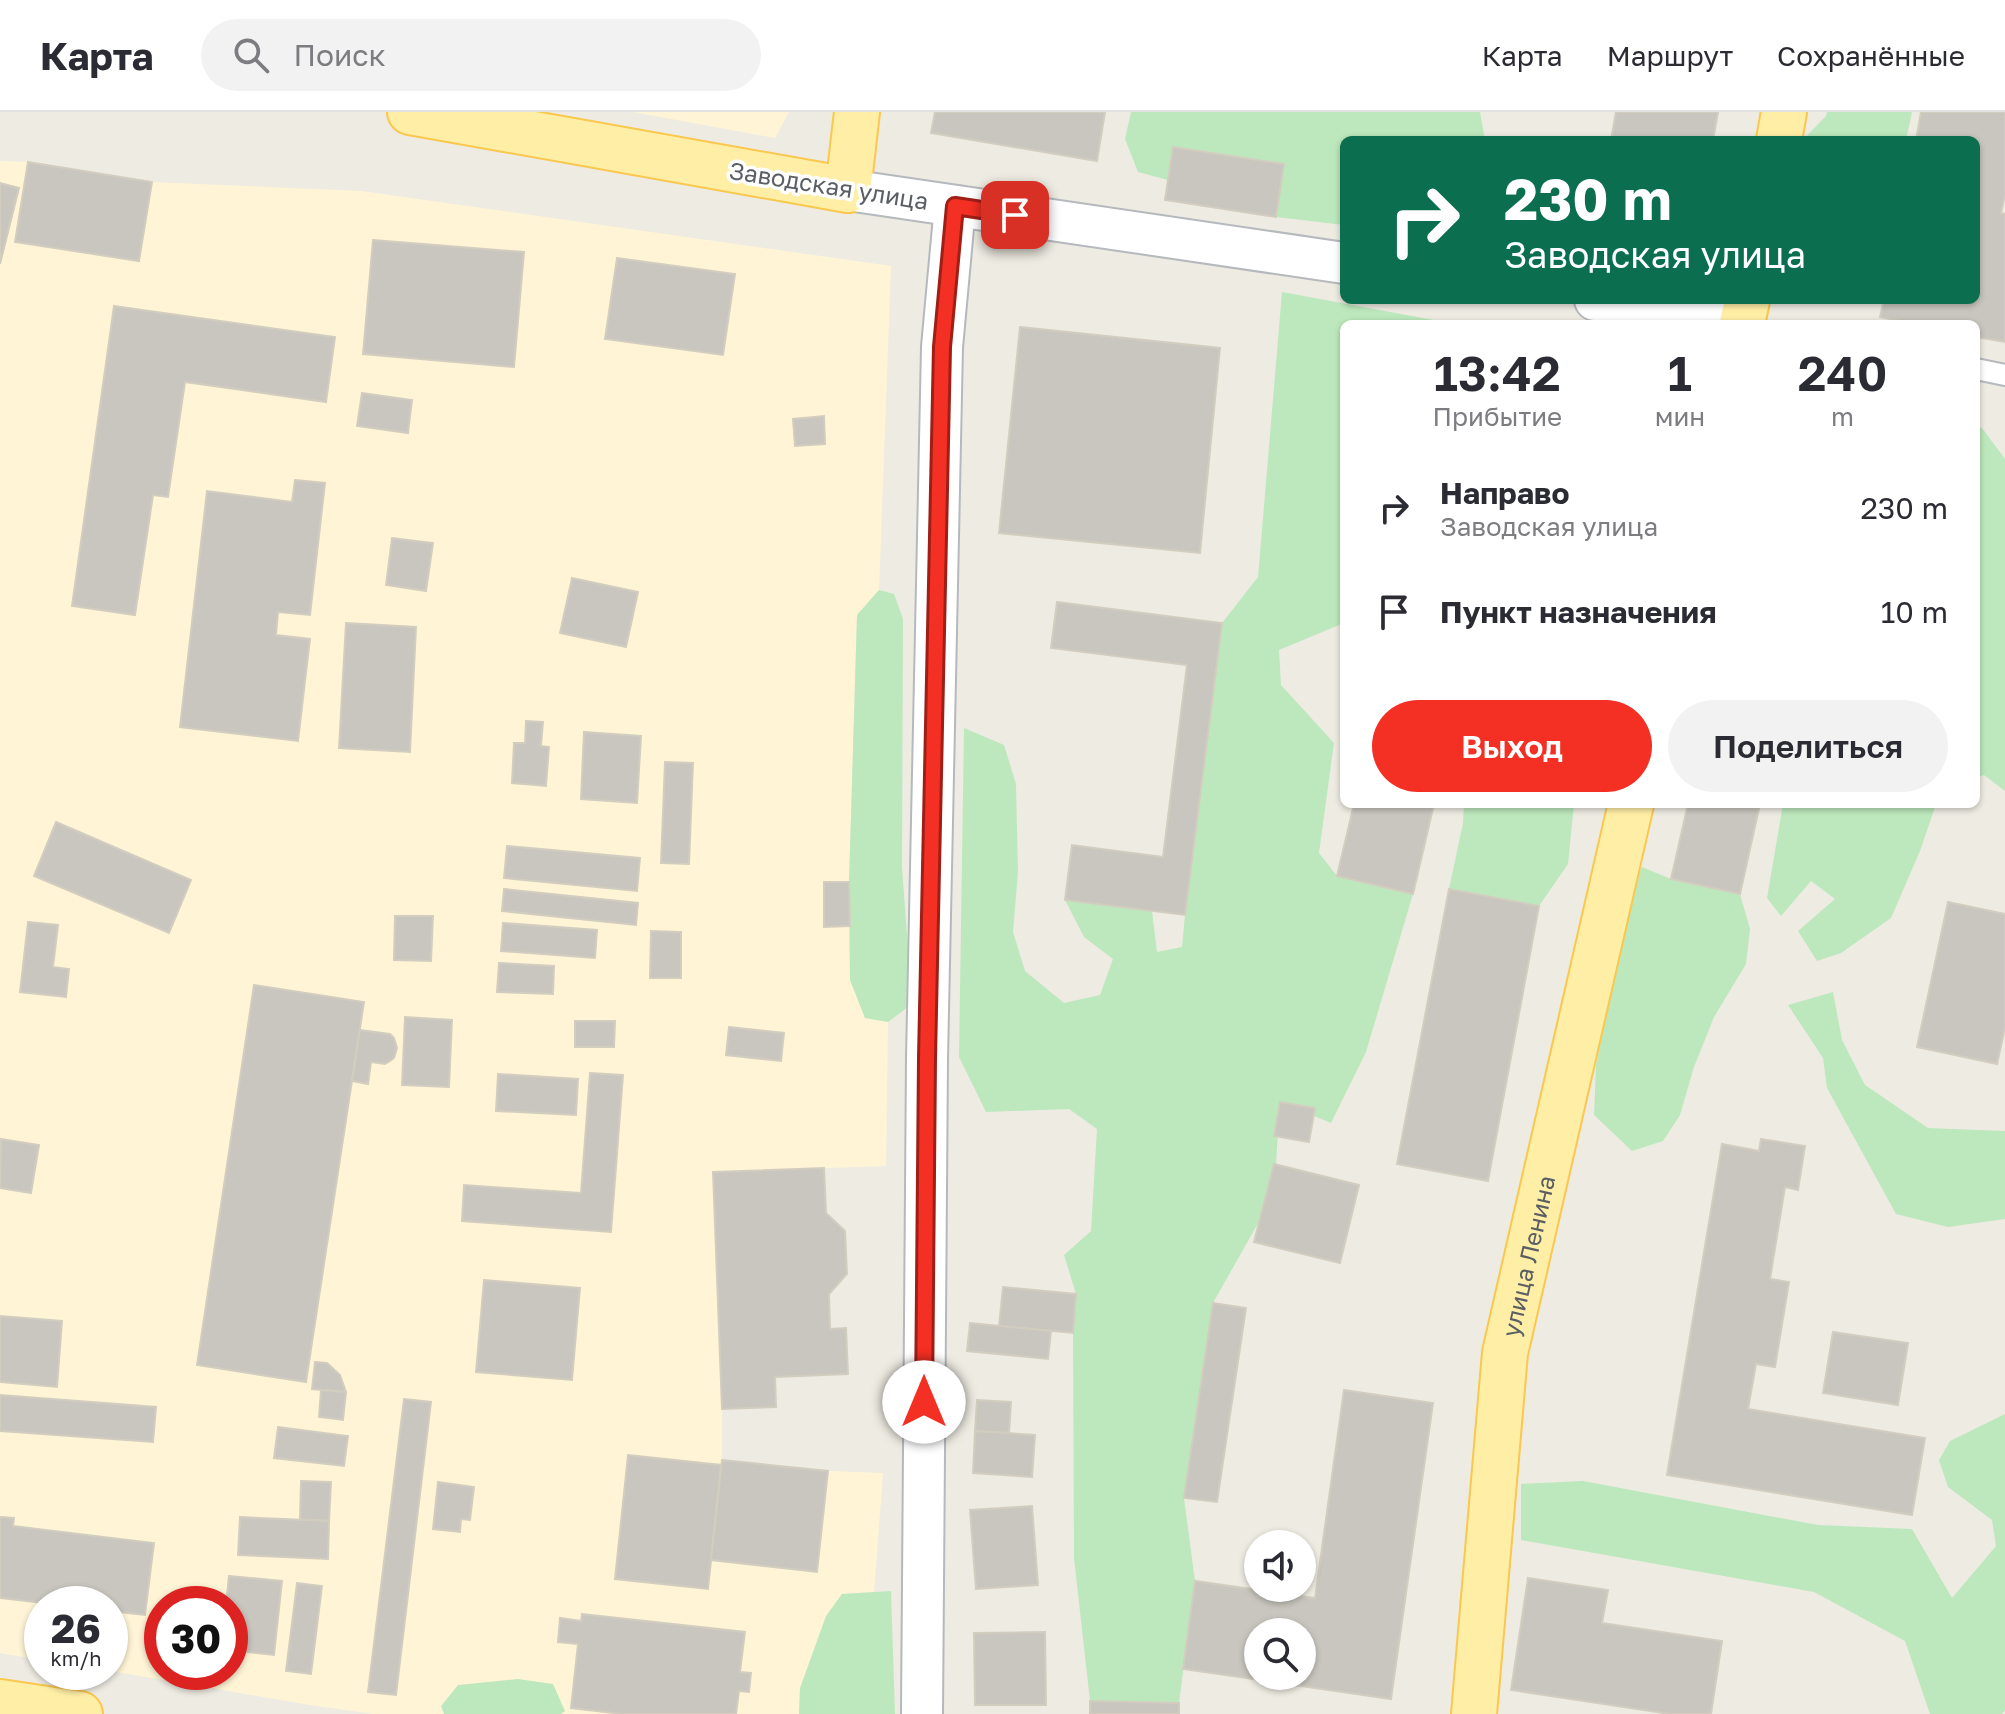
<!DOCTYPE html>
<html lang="ru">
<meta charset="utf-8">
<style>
:root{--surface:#fff;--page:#f2f2f3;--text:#2b2b33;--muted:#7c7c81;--line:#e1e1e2;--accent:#f42f23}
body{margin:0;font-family:"Golos Text",sans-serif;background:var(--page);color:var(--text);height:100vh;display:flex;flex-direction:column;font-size:30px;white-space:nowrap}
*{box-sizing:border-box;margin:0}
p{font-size:26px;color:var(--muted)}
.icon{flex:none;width:44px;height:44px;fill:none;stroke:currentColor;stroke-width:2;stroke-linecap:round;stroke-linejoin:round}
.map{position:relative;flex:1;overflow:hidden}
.side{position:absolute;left:1340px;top:208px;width:640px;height:488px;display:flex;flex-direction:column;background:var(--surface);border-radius:12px;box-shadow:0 2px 6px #0004}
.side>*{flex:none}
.banner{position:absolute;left:1340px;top:24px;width:640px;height:168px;border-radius:12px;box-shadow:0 2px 6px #0004;background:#0b6e4f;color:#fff;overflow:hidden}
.buttons{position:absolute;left:1244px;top:1418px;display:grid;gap:16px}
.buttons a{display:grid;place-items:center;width:72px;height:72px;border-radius:50%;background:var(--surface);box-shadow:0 2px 6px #0004;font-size:40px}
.speed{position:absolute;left:24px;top:1474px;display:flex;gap:16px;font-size:40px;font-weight:700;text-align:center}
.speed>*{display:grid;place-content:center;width:104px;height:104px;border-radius:50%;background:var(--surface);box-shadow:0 2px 6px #0004;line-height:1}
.speed small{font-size:20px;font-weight:400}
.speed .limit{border:12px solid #d22;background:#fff;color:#111}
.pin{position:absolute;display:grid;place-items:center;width:68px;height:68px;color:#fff;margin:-34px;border-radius:16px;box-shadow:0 4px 12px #0006}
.me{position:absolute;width:88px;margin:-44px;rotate:0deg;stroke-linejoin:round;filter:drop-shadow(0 0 6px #0008)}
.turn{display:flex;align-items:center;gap:28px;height:168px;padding:0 32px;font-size:36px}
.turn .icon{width:104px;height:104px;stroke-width:2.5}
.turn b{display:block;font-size:56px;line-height:68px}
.eta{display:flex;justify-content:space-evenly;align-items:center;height:136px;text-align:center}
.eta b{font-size:48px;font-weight:600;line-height:56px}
.cta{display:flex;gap:16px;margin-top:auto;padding:16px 32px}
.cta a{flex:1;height:92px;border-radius:48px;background:var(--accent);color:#fff;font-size:32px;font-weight:600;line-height:92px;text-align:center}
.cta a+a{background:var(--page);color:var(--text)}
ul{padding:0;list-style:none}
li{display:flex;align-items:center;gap:24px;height:104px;padding:0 32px}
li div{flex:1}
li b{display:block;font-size:30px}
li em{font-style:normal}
header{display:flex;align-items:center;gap:48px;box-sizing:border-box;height:112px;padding:0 40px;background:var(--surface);border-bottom:2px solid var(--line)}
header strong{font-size:38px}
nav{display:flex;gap:44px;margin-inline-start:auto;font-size:28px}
.search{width:560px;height:72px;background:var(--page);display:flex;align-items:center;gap:20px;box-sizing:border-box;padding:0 28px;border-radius:44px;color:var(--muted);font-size:30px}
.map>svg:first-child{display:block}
.commercial{fill:#fff5d6;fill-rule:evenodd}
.green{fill:#bde8bd}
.building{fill:#c9c6bf;stroke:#d3cdc0;stroke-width:2;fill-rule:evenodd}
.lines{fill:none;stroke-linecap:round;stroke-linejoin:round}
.service-casing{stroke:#b5b9bd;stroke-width:24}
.minor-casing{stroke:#b5b9bd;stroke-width:44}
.primary-casing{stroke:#fac74f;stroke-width:48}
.service{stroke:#fff;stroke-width:20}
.minor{stroke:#fff;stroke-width:40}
.primary{stroke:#ffefa6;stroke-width:44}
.route-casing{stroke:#9f1f17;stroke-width:20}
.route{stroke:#f42f23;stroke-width:14}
.labels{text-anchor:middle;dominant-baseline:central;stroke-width:7;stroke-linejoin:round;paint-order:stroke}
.street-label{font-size:24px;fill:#5a5f64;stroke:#fff}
</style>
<header>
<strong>Карта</strong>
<div class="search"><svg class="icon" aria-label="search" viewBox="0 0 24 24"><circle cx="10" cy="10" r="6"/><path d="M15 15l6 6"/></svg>Поиск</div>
<nav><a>Карта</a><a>Маршрут</a><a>Сохранённые</a></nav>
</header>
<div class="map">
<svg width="2005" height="1602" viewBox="0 0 2005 1602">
<rect width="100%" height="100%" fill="#eeebe2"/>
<!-- commercial -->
<g class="commercial">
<path d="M633,0h156l-14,26z"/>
<path d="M0,49l28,1 124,20 209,9 530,75 -12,324 -22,25 -8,267 1,98 15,38 23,4 -2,144 -173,6 9,237v51l106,11 55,2 -9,119 -32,2 -42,94 -1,26h-425l-64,-9 -200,-34v-67h-68v56l-42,-7zM162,1492h68v68h-68z"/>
</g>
<!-- green -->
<g class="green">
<path d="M1131,0h349l5,28h-141v85l-68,-8 8,-53 -110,-17 -6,33 -30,-8 -13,-33z"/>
<path d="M1827,0h85l-6,28h-103l23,-24z"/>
<path d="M1282,180l157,29 2,3h-97v299l-65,27 2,35 53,58 -15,110 18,23 76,18 -47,158 -35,71 -51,-21 -6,93 -61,108 -29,195 11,83 -16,122 -89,-2 -16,-143 -1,-225 3,-39 -12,-39 27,-24 6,-102 -28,-20 -83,3 -27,-55 5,-329 40,17 12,39 2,88 -5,60 12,39 39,32 36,-8 13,-36 -29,-22 -19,-37 87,11 5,41 25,-5 3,-32 37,-292 36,-46z"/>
<path d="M1976,314l6,2 23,31v332l-21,-16 -8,3z"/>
<path d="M879,478l15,4 9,25 -1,248 10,137 -24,18 -23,-4 -15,-38 -1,-98 8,-267z"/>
<path d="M1464,692h110l-6,60 -29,42 -90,-17 14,-66z"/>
<path d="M1783,692h153l-16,47 -29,67 -50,35 -24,8 -19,-30 37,-32 -24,-18 -30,35 -14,-18z"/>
<path d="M1642,755l29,12 69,15 10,35 -4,35 -32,53 -20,50 -14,48 -17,26 -31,10 -38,-36 2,-50 36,-177z"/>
<path d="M1833,880l9,48 23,45 63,43 77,3v88l-57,8 -52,-13 -69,-126 -4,-30 -35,-53z"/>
<path d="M2005,1302v296l-3,4h-72l-25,-73 -91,-49 -293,-52v-56l62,-3 235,44 94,4 40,69 44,-52 -4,-26 -44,-33 -9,-27 11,-19z"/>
<path d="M891,1479l4,123h-96l1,-26 26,-72 16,-22z"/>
<path d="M518,1567l35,5 12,27 -4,3h-117l-3,-8 17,-21z"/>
</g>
<!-- building -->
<g class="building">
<path d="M935,0h170l-8,49 -166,-28z"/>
<path d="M1616,0h102l-5,28h-102z"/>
<path d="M1921,0h84v83l-4,18 4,1v128l-29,-5v-13h-62l-34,-7 4,-17h92v-160h-60z"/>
<path d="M1173,35l111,17 -8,53 -111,-17z"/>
<path d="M28,50l124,20 -13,79 -124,-19z"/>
<path d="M0,71l19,5 -19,76z"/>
<path d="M373,128l151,12 -10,115 -151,-13z"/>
<path d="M617,146l118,16 -12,81 -118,-16z"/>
<path d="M114,194l221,31 -9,65 -141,-20 -17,115 -15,-2 -18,120 -63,-9z"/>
<path d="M1020,215l200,21 -20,205 -201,-20z"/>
<path d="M362,281l50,7 -4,33 -51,-7z"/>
<path d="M824,304l1,28 -30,2 -2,-27z"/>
<path d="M295,368l30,3 -15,132 -32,-3 -2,23 34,4 -12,102 -118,-14 27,-236 85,11z"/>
<path d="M392,426l41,5 -7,48 -40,-6z"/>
<path d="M572,466l66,14 -12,55 -66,-14z"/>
<path d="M1057,490l165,21 -37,292 -120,-15 7,-55 91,12 24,-192 -136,-17z"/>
<path d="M346,511l70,4 -6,125 -71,-4z"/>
<path d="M526,609l17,1 -2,24 8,1 -3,39 -34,-3 2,-40h11z"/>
<path d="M584,620l57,4 -4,67 -56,-4z"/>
<path d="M665,650l28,1 -4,101 -28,-1z"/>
<path d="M1354,692h80l-21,90 -76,-18z"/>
<path d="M1688,692h72l-20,90 -69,-15z"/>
<path d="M56,710l135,58 -22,53 -135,-57z"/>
<path d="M507,734l133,12 -3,33 -133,-13z"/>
<path d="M824,770h25l1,44 -26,1z"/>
<path d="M504,777l134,14 -2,22 -134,-14z"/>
<path d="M1449,777l90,17 -51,275 -91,-17z"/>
<path d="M1948,790l57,12v114l-8,36 -80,-17z"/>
<path d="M395,804h38l-2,45 -37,-1z"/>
<path d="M28,810l30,3 -5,42 16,2 -3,28 -46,-5z"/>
<path d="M503,811l94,7 -2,28 -94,-7z"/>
<path d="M651,819l30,1v46h-31z"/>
<path d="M499,851l55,3 -1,28 -56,-2z"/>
<path d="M254,873l110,17 -58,380 -109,-17z"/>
<path d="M405,905l47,3 -3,67 -47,-2z"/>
<path d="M575,909h40l-1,26h-39z"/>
<path d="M729,915l55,6 -3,28 -55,-6z"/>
<path d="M360,918l30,4 4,4 3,10 -3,10 -4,3 -5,3 -14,-2 -3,22 -16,-3z"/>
<path d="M590,961l33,2 -12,157 -149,-11 2,-36 117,8z"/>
<path d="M498,962l80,5 -2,36 -80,-4z"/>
<path d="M1280,990l35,6 -6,34 -35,-6z"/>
<path d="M1,1027l38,6 -8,48 -31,-5z"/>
<path d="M1761,1027l44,7 -7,44 -13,-3 -15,92 19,3 -14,85 -19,-3 -8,45 177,29 -13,77 -245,-40 55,-331 37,7z"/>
<path d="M1274,1052l85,21 -19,78 -86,-21z"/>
<path d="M824,1056l2,45 19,18 2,43 -18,20 1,35 16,-1 2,46 -73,3 1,30 -54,2 -9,-237z"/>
<path d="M484,1168l96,8 -8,92 -96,-8z"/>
<path d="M1003,1175l73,7 -3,39 -74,-7z"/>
<path d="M1213,1191l33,5 -29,194 -33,-4z"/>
<path d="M0,1204l62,5 -5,66 -57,-5z"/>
<path d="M970,1211l81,8 -3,28 -81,-8z"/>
<path d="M1833,1220l75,11 -10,62 -75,-12z"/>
<path d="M315,1250l12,1 13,12 6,17 -34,-3z"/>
<path d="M321,1278l25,2 -3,28 -24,-3z"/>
<path d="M1344,1278l89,13 -42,296 -208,-30 12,-88 120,17zM1258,1520h44v44h-44z"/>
<path d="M0,1283l156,12 -3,35 -153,-11z"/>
<path d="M404,1287l27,3 -35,293 -28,-3z"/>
<path d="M977,1288l34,2 -2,31 -34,-2z"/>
<path d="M278,1315l70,9 -4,30 -70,-8z"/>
<path d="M975,1319l60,4 -3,42 -59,-4z"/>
<path d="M628,1343l93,10 -13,124 -93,-10z"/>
<path d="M722,1348l106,11 -11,101 -106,-12z"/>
<path d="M301,1369l30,1 -2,39 -29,-2z"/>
<path d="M438,1370l36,5 -4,33 -9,-1 -1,13 -27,-3z"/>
<path d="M1032,1394l6,79 -62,4 -6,-79z"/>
<path d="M0,1405l14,1 -1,8 141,17 -9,72 -35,-4v-7h-58l-52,-6z"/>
<path d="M240,1405l89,4 -1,38 -90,-4z"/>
<path d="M229,1464l53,5 -8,74 -44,-5v-46h-4z"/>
<path d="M1528,1466l80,12 -6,33 120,18 -11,73h-41l-159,-24z"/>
<path d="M297,1471l25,3 -11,88 -25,-3z"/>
<path d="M582,1502l163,18 -5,40 11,1 -2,19 -10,-1 -3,23h-114l-51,-6 7,-64 -20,-2 2,-24 21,3z"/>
<path d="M1045,1520l1,73h-71l-1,-72z"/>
<path d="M1090,1589l89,2v11h-89z"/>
</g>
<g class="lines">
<!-- service casing -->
<g class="service-casing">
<path id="service" d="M1976,257l29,6"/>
</g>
<!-- minor casing -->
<g class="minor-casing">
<g id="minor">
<path d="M848,78l496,73"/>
<path d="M1595,188l147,22"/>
<path d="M922,1602l5,-656 15,-711 13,-141"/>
</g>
</g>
<!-- primary casing -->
<g class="primary-casing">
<g id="primary">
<path d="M410,0l438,78 9,-78"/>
<path d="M1779,28l5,-28"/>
<path d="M1742,212l5,-24"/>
<path d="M0,1590l80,12"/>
<path id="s1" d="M1474,1602l31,-361 126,-549"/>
</g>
</g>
<!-- service -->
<use href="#service" class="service"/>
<!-- minor -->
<use href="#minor" class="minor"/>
<!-- primary -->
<use href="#primary" class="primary"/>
</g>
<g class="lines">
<!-- route casing -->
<g class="route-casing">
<path id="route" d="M924,1290l3,-344 15,-711 13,-141 60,9"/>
</g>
<!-- route -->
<use href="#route" class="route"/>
</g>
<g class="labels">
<!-- street labels -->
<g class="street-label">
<text transform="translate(829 73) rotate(9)">Заводская улица</text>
<text stroke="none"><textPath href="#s1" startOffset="462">улица Ленина</textPath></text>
</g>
</g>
</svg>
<div class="buttons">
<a><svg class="icon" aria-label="sound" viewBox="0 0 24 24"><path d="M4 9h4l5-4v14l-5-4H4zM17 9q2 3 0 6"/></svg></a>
<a><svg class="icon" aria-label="search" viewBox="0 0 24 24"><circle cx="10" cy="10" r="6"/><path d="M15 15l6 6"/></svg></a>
</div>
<div class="speed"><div>26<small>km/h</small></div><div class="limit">30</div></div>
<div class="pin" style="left:1015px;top:103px;background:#d93025"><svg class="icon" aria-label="arrive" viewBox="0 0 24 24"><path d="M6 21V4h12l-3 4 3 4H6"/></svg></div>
<svg class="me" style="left:924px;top:1290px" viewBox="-20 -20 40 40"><circle r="19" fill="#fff"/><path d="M0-13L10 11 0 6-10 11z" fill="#f42f23"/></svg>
<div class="banner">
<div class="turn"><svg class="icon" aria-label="right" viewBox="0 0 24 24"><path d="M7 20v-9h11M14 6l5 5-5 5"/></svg><div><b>230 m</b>Заводская улица</div></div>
</div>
<section class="side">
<div class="eta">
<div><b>13:42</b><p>Прибытие</p></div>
<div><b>1</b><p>мин</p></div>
<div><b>240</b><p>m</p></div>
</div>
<ul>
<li><svg class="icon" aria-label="right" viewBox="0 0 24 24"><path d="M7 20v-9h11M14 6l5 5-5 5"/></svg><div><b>Направо</b><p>Заводская улица</p></div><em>230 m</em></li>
<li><svg class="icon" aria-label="arrive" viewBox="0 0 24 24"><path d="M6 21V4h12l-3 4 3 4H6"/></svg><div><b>Пункт назначения</b></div><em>10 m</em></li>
</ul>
<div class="cta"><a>Выход</a><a>Поделиться</a></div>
</section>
</div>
